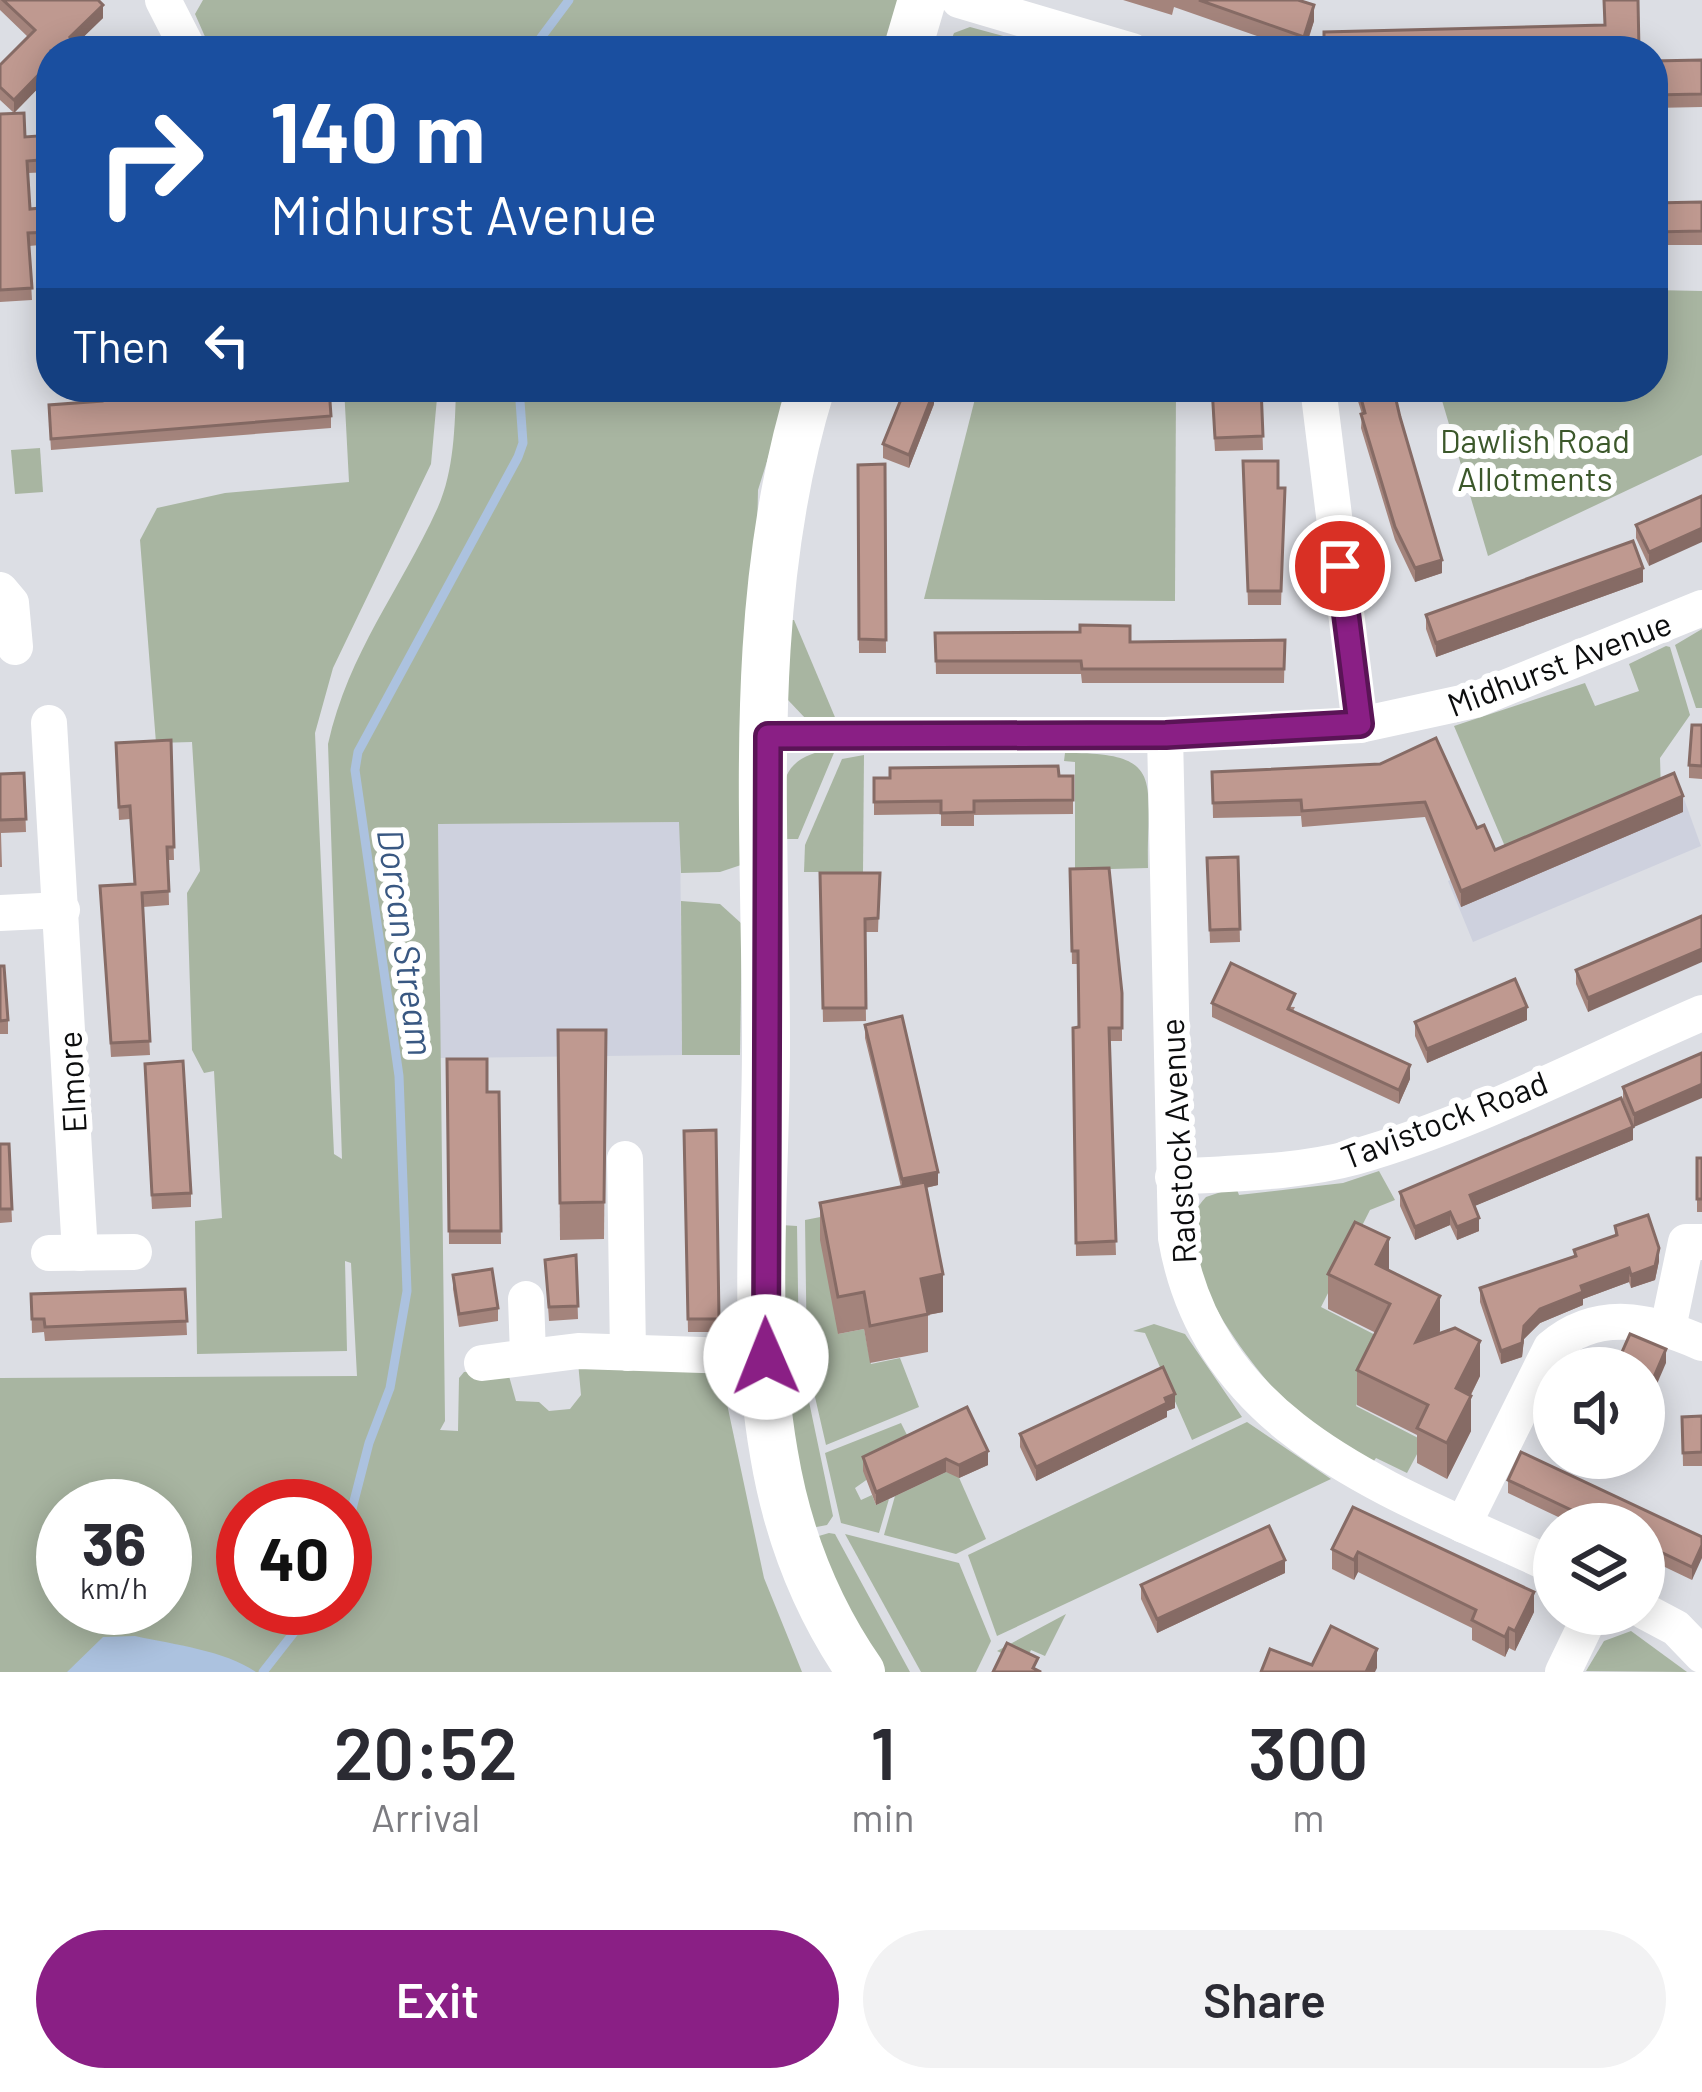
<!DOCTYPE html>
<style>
:root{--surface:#fff;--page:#f2f2f3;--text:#2b2b33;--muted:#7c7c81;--accent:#8a1f85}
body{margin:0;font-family:Barlow,sans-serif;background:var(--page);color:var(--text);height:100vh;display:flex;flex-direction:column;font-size:45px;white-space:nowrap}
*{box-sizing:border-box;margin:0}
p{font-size:39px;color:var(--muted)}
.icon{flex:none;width:66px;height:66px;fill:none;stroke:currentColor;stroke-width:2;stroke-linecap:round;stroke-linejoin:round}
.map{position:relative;height:1672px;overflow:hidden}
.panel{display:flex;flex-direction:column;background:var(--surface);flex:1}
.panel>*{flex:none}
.guide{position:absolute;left:36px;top:36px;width:1632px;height:366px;border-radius:48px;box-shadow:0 6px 30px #0003;background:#1a4fa0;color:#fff;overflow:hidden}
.tools{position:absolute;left:1533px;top:1347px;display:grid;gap:24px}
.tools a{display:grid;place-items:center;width:132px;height:132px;border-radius:50%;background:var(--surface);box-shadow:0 6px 30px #0003;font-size:60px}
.speed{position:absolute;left:36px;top:1479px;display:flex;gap:24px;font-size:60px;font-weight:700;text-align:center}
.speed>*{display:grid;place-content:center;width:156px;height:156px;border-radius:50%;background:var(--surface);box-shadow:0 6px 30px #0003;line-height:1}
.speed small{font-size:30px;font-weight:400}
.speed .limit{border:18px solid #d22;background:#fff;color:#111}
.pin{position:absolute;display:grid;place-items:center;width:102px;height:102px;color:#fff;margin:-51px;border:6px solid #fff;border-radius:50%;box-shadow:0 3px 12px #0007}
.me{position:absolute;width:132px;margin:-66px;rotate:359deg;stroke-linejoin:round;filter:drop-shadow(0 0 9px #0008)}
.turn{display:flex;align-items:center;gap:42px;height:252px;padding:0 36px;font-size:54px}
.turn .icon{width:156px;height:156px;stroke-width:2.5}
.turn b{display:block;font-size:84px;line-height:102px}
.then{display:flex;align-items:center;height:114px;padding:0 36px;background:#0003;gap:24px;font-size:45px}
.eta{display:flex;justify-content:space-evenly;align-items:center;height:204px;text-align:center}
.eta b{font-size:72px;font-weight:600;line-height:84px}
.action{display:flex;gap:24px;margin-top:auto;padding:24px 36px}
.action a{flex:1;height:138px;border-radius:72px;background:var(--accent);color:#fff;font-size:48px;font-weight:600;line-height:138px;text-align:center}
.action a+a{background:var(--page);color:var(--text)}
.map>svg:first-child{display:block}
.built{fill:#ced1de}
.green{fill:#a8b5a1;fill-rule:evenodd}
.water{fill:#acc2df}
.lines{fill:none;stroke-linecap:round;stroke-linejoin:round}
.stream{stroke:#acc2df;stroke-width:9}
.street{stroke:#fff;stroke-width:36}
.secondary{stroke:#fff;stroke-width:48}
.wall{fill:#a4847c}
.shaded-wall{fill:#866b65}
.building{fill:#bf9990;stroke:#866b65;stroke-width:3}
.route-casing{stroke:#5a1456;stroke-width:30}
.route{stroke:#8a1f85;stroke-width:21}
.labels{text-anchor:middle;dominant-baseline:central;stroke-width:12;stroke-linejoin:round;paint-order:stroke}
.park-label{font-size:33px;fill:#3c582b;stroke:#fff}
.street-label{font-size:33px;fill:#0c0d0e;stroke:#fff}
.water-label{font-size:36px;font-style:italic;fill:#395882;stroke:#fff}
</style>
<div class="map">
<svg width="1702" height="1672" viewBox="0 0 1702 1672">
<rect width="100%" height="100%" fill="#dcdee4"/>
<!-- built -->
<g class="built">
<path d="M1679,785l22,61 -228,96 -25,-61z"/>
<path d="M680,822l2,233 -242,3 -2,-234z"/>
</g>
<!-- green -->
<g class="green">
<path d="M203,0h706l-16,51h-438l-67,-9 -178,6 -15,-34z"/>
<path d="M970,27l89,24h-87l-22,-8 4,-10z"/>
<path d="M1653,290l49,1v164l-214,101 -50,-169h215z"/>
<path d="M344,387h94l-7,77 -98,204 -18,65 19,421 8,5 -14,-415c21,-93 72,-153 110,-237 16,-36 17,-81 18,-120h334l-32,103 -6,302 -11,73 -21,7 -39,1 -2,-51 -241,2 7,597 -5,9 18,1 1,-53 5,-6 43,-3 9,32 23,1 10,9 21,-2 11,-14 -3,-33 142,9 44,207 38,94h-802v-294l357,-2 -6,-113 -6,-2 2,90 -150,3 -2,-133 27,-3 -8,-147 -10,2 -12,-23 -5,-157 13,-22 -8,-129 -36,1 -16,-203 17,-32 68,-15 124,-11zM63,1506h102v102h-102zM243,1506h102v102h-102z"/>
<path d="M978,387h198l-1,214 -251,-2z"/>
<path d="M40,448l3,44 -28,2 -4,-44z"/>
<path d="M783,620h11l43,102 -31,-3 -18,-19z"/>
<path d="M1702,629v79h-6l-21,-63z"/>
<path d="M1666,646l4,1 20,68 -30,43 1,34 -152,64 -55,-130 131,-43 10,23 44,-15 -10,-27z"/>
<path d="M836,748l-38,91h-18c3,-53 -6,-81 56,-91z"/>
<path d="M1065,753c103,-1 81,28 83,115l-73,2v-108l-11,-1z"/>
<path d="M864,755l-1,117h-59l1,-27 37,-86z"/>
<path d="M681,901l39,3 22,20 -2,131h-58z"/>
<path d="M1379,1171l16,29 -25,10 -49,97 66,34 -31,65 68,35 -17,32 -31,-15 -5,7c-21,-13 -45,-24 -63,-40 -41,-38 -157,-174 -102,-228l30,-10 3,8 104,-12z"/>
<path d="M866,1208l-28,126 26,-5 7,35 29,-6 19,49 -93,38 -19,-83 -2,-142z"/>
<path d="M781,1225l16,1 2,128 34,162 -6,9 -21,4 -13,-57z"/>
<path d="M1154,1324l31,10 57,83 -50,23 -47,-107 -12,-2z"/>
<path d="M1247,1422l84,57 -334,157 -29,-81z"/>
<path d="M901,1423l12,24 -58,41 6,12 11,-5 4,10 13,-6 -10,34 -38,-10 -16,-70z"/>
<path d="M946,1472l11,1 29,66 -30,15 -72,-19 11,-39z"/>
<path d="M829,1533l6,1 75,138h-29l-69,-134z"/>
<path d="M845,1534l114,29 32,78 -15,31h-55z"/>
<path d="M1066,1614l-21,42 -14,-6 -7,14 -27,-13z"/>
<path d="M1631,1631l56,41 -101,-1 18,-30z"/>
</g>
<!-- water -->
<path class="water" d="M135,1636c41,9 88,14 121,36h-189l36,-35z"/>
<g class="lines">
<!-- stream -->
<g class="stream">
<path d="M531,51l38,-51"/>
<path d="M345,1536l24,-93 21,-55 17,-97 -8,-215 -44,-306 3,-18 160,-295 5,-14 -4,-56"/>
<path d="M263,1672l50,-64"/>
</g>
<!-- street -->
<g class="street">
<path d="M163,0l26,51"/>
<path d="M959,0l173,51"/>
<path d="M1318,387l42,338"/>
<path d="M0,590l11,13 4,44"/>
<path d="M49,723l31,530"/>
<path d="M768,735h397l195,-10 115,-25 227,-92"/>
<path d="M1165,735l11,503c34,197 222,254 378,328"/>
<path d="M0,913l62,-3"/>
<path d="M625,1159l3,194"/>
<path d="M1173,1177c61,-4 123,-4 182,-20 120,-34 233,-95 347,-144"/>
<path d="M49,1253l85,-1"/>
<path d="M526,1299l2,55"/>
<path d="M1668,1328l18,-86h16"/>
<path d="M482,1363l96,-12 188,6"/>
<path d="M1463,1525l88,-177c47,-40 99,-28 151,-5"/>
<path d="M1644,1611l32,17 26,27"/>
<path d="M1563,1672l28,-58"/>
</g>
<!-- secondary -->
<g class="secondary">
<path d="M907,51l15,-51"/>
<path d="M811,387c-66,213 -45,438 -45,659 0,131 -15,279 8,408 13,78 42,153 87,218"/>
</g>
</g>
<!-- wall -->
<g class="wall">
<path d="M0,0h98l5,18 -27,26 -25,7v24l-37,38 -14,-13v-35l28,-28 -28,-27z"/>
<path d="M1123,0h175l16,21 -9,30h-5l-126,-44 -2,8z"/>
<path d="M1702,60v47l-49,1v-47z"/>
<path d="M0,114l25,23 26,-2v37l-23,1 2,36 21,-2v37l-22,2 3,54 -32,2z"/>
<path d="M1702,202v43h-49v-42z"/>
<path d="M1211,387h50l2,63 -48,1z"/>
<path d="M1357,387l43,30 42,156 -27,9 -20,-42 -34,-112 1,-14 -5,-16z"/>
<path d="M934,404l-25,64 -26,-10v-14z"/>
<path d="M331,416v12l-280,22 -2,-33z"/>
<path d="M1243,461l35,27h7l-4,117h-33z"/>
<path d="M885,464l1,189h-27l-1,-188z"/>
<path d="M1702,496l-53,70 -13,-28v-13z"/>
<path d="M1643,582l-207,75 -10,-28v-14z"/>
<path d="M935,633l195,9 155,-2 -1,43h-202l-1,-9h-145z"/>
<path d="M1702,725v54l-13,-1v-13z"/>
<path d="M171,740l3,120h-6l1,45 -26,2 7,148 -39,2 -11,-171 34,-2 -4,-65 -11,1 -3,-77z"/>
<path d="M1380,764l97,64 18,22 188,-38 -222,95 -36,-90 -123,10 -1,-11 -88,2 -1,-46z"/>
<path d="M24,773l2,59 -25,1 1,34h-2v-93z"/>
<path d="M1073,776v38l-99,1v11h-33v-12l-67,1v-37z"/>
<path d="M1238,857l2,85 -30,1 -3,-85z"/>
<path d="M1070,869l52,159v13h-13l7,214 -40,1 -3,-228 6,-1 -1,-63h-6z"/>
<path d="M820,873h60l-2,59h-13l1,89 -43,1z"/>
<path d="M1702,916l-114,96 -12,-28v-14z"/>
<path d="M0,966l8,54v14h-8z"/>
<path d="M1212,1003l83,4 -2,4 117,68 -11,25 -187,-87z"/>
<path d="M1527,1020l-100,43 -12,-27v-14z"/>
<path d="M865,1025l73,160 -12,3 17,124 -15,3v37l-58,11 -6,-34 -26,5 -18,-94v-37l81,-16 -36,-149z"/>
<path d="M558,1030h48l-2,209 -44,1z"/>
<path d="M1702,1053l-68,74 -11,-27v-13z"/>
<path d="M447,1059l40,33h12l2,152h-52z"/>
<path d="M145,1077l46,116v14l-39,2z"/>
<path d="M716,1130l3,202h-31l-4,-201z"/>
<path d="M1633,1140l-159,66 5,25 -22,9 -7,-15 -35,15 -15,-34v-14z"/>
<path d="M0,1144h9l3,78 -12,1z"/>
<rect x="1697" y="1158" width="5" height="54"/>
<path d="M1615,1226l44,35 -4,19 -24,8 -2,-6 -46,17v6l-43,18 -16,16 -2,18 -21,7 -21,-62v-14l94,-32v-6l41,-15z"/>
<path d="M576,1255l2,64 -29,2 -4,-61z"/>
<path d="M1389,1271l51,60 -2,3 42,42 -9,19v36l-24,48 -30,-16v-28l-60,-30v-35l19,-37 -48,-24v-35z"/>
<path d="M453,1275l45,33v13l-39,6 -6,-38z"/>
<path d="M185,1289l2,46 -142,6 -1,-9 -12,1 -1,-39z"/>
<path d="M967,1407l21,58 -29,13 -13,-6 -70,33 -13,-34v-14z"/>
<path d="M1175,1408l-8,3v6l-131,64 -16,-34v-13z"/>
<path d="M1702,1416v50h-19l-1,-49z"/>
<path d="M1508,1480l194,57 -10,43 -48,-23v-33h-71l-65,-31z"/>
<path d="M1353,1507l181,105 -19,39 -6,-3 -4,9 -33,-17v-12l-114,-56 -4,8 -22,-11v-20z"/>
<path d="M1285,1573l-128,60 -16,-34v-14z"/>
</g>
<!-- shaded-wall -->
<g class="shaded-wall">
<path d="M103,5v13l-33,32v-13z"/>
<path d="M1314,5v16l-10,30v-14z"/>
<path d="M51,62v13l-37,38v-13z"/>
<path d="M934,391v13l-25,64v-13z"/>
<path d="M1702,528v14l-53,24v-14z"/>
<path d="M1442,560v13l-27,9v-14z"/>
<path d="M1643,568v14l-207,75v-14z"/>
<path d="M1683,796v16l-222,95v-16z"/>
<path d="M1702,949v13l-114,50v-14z"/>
<path d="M1527,1007v13l-100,43v-14z"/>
<path d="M1410,1065v14l-11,25v-14z"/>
<path d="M1702,1084v14l-68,29v-13z"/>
<path d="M1633,1127v13l-163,68v-13z"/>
<path d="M938,1172v13l-36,8v-14z"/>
<path d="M1450,1212v13l-35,15v-13z"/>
<path d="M1479,1218v13l-22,9v-13z"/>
<path d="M1389,1238v36l-13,26v-36z"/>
<path d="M1659,1248v13l-4,19 -24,8v-13z"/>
<path d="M1629,1268v14l-46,17v6l-43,18 -16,16 -2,18 -21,7v-13l39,-42 41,-23z"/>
<path d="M943,1274v38l-22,4v-37z"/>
<path d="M1440,1296v35l-24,47v-36z"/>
<path d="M1480,1341v35l-24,48v-36z"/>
<path d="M1666,1349v14l-22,51v-14z"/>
<path d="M1175,1394v14l-8,3v6l-131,64v-14z"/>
<path d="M1471,1396v35l-24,48v-36z"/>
<path d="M988,1451v14l-29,13v-13z"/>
<path d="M946,1459v13l-70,33v-13z"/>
<path d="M1702,1545v13l-10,22v-13z"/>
<path d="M1358,1552v20l-4,8v-20z"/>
<path d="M1285,1560v13l-128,60v-14z"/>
<path d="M1534,1592v20l-19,39v-20z"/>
<path d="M1509,1628v20l-4,9v-20z"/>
<path d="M1377,1649v19l-2,4h-9z"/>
</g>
<!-- building -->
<g class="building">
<path d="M3,0h95l5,5 -33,32 13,14h-32v11l-37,38 -14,-13v-22l35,-35z"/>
<path d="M1199,0h99l16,5 -10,32z"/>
<path d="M1604,0h34l1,51h-315v-19l281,-7z"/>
<path d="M325,46v5h-36l-1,-2z"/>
<path d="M1702,60v34l-49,1v-34z"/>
<path d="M24,113l1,24 26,-2v24l-24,2 3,48 21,-2v25l-23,1 4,55 -32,2v-176z"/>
<path d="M1702,202v29l-49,1v-29z"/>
<path d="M101,387h228l2,29 -280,23 -2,-34 53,-4z"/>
<path d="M906,387h17l11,4 -25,64 -26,-11z"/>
<path d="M1212,387h49l2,49 -48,2z"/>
<path d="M1358,387h35l7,30 42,143 -27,8 -20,-41 -34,-113 4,-1z"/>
<path d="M1243,461h35v27h7l-4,103h-33z"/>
<path d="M885,464l1,176 -27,-1 -1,-174z"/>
<path d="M1702,496v32l-53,24 -13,-27z"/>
<path d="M1633,541l10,27 -207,75 -10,-28z"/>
<path d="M1080,625l50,1v16l155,-2 -1,29h-202l-1,-8h-145l-1,-28 145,-1z"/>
<path d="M1692,725h10v41l-13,-1z"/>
<path d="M1436,738l41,90 7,-3 11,25 179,-77 9,23 -222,95 -36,-89 -123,9 -1,-11 -88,3 -1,-31 168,-8z"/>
<path d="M171,740l3,107h-7l2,44 -27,2 8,148 -39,2 -11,-157 35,-2 -5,-78 -11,1 -3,-64z"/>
<path d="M1058,766l1,10h14v24l-99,1v11l-33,1v-12l-67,1v-24h16v-10z"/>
<path d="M24,773l2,46 -26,1v-46z"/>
<path d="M1238,857l2,72 -30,1 -3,-72z"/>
<path d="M1109,868l13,125v35h-13l7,213 -40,2 -3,-215 6,-1 -1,-76h-6l-2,-82z"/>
<path d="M820,873h60l-2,45 -13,1 1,89h-43z"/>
<path d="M1702,916v33l-114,49 -12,-28z"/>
<path d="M1231,963l64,31 -7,15 122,56 -11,25 -187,-87z"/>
<path d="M0,966h4l4,54 -8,1z"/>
<path d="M1515,979l12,28 -100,42 -12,-27z"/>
<path d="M902,1016l36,156 -36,7 -37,-154z"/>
<path d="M558,1030h48l-2,172 -44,1z"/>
<path d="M1702,1053v31l-68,30 -11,-27z"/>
<path d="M447,1059h40v33h12l2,139h-52z"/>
<path d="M183,1061l8,132 -39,2 -7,-131z"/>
<path d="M1621,1098l12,29 -163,68 9,23 -22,9 -7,-15 -35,15 -15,-35z"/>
<path d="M716,1130l3,189h-31l-4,-188z"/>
<path d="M0,1144h9l3,65h-12z"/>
<rect x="1697" y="1158" width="5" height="41"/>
<path d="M925,1182l18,92 -22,5 7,35 -58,12 -6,-34 -26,5 -18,-94z"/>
<path d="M1648,1215l11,33 -4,18 -24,9 -2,-7 -48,18 2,6 -43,17 -16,17 -2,17 -21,8 -21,-63 96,-32 -2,-6 43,-15 -2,-9z"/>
<path d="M1355,1222l34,16 -13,26 64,32 -24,46 39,-14 25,13 -24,47 15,8 -24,47 -30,-15 11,-23 -71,-35 33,-66 -62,-30z"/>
<path d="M576,1255l2,51 -29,1 -4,-47z"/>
<path d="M492,1269l6,39 -39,6 -6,-39z"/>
<path d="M185,1289l2,32 -142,6 -1,-8h-12l-1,-25z"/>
<path d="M1630,1334l36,15 -22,51v-32h-29z"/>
<path d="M1163,1367l12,27 -10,4 2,5 -131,64 -16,-33z"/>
<path d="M967,1407l21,44 -29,14 -13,-6 -70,33 -13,-35z"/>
<path d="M1702,1416v36l-19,1 -1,-36z"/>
<path d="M1521,1452l181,85v8l-10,22 -48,-23v-20h-43l-93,-44z"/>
<path d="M1353,1507l181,85 -19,39 -6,-3 -4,9 -33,-17 4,-10 -118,-58 -4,8 -22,-11z"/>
<path d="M1269,1526l16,34 -128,59 -16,-34z"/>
<path d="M1331,1626l46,23 -11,23h-105l9,-23 42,16z"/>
<path d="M1007,1643l31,15 -5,10 8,4h-48z"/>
</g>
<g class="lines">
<!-- route casing -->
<g class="route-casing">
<path id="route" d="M766,1357l2,-621 398,-1 194,-11 -20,-158"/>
</g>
<!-- route -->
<use href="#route" class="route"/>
</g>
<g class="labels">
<!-- park labels -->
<g class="park-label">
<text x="1535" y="440">Dawlish Road<tspan x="1535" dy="38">Allotments</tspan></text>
</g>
<!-- street labels -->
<g class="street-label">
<text transform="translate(1559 663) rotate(-21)">Midhurst Avenue</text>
<text transform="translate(71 1082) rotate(-93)">Elmore</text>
<text transform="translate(1444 1119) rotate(-21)">Tavistock Road</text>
<text transform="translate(1177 1141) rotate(-93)">Radstock Avenue</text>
</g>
<!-- water labels -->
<g class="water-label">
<text transform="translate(407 942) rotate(82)">Dorcan Stream</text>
</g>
</g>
</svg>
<div class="tools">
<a><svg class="icon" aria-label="sound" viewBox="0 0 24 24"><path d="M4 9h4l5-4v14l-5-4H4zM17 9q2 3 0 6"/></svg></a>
<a><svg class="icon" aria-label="layers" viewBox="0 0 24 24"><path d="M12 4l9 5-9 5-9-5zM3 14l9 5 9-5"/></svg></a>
</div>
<div class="speed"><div>36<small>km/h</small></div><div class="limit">40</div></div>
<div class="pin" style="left:1340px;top:566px;background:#d93025"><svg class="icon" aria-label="arrive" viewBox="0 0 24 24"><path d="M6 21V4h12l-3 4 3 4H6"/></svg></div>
<svg class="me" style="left:766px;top:1357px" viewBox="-20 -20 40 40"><circle r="19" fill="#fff"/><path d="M0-13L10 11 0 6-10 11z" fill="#8a1f85"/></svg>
<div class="guide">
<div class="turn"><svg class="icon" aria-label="right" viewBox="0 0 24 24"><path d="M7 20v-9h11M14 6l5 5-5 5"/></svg><div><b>140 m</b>Midhurst Avenue</div></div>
<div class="then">Then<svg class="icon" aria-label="left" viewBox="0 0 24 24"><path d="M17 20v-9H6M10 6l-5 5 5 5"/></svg></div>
</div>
</div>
<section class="panel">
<div class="eta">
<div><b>20:52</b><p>Arrival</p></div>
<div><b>1</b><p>min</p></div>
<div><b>300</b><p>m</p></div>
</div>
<div class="action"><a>Exit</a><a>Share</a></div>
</section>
